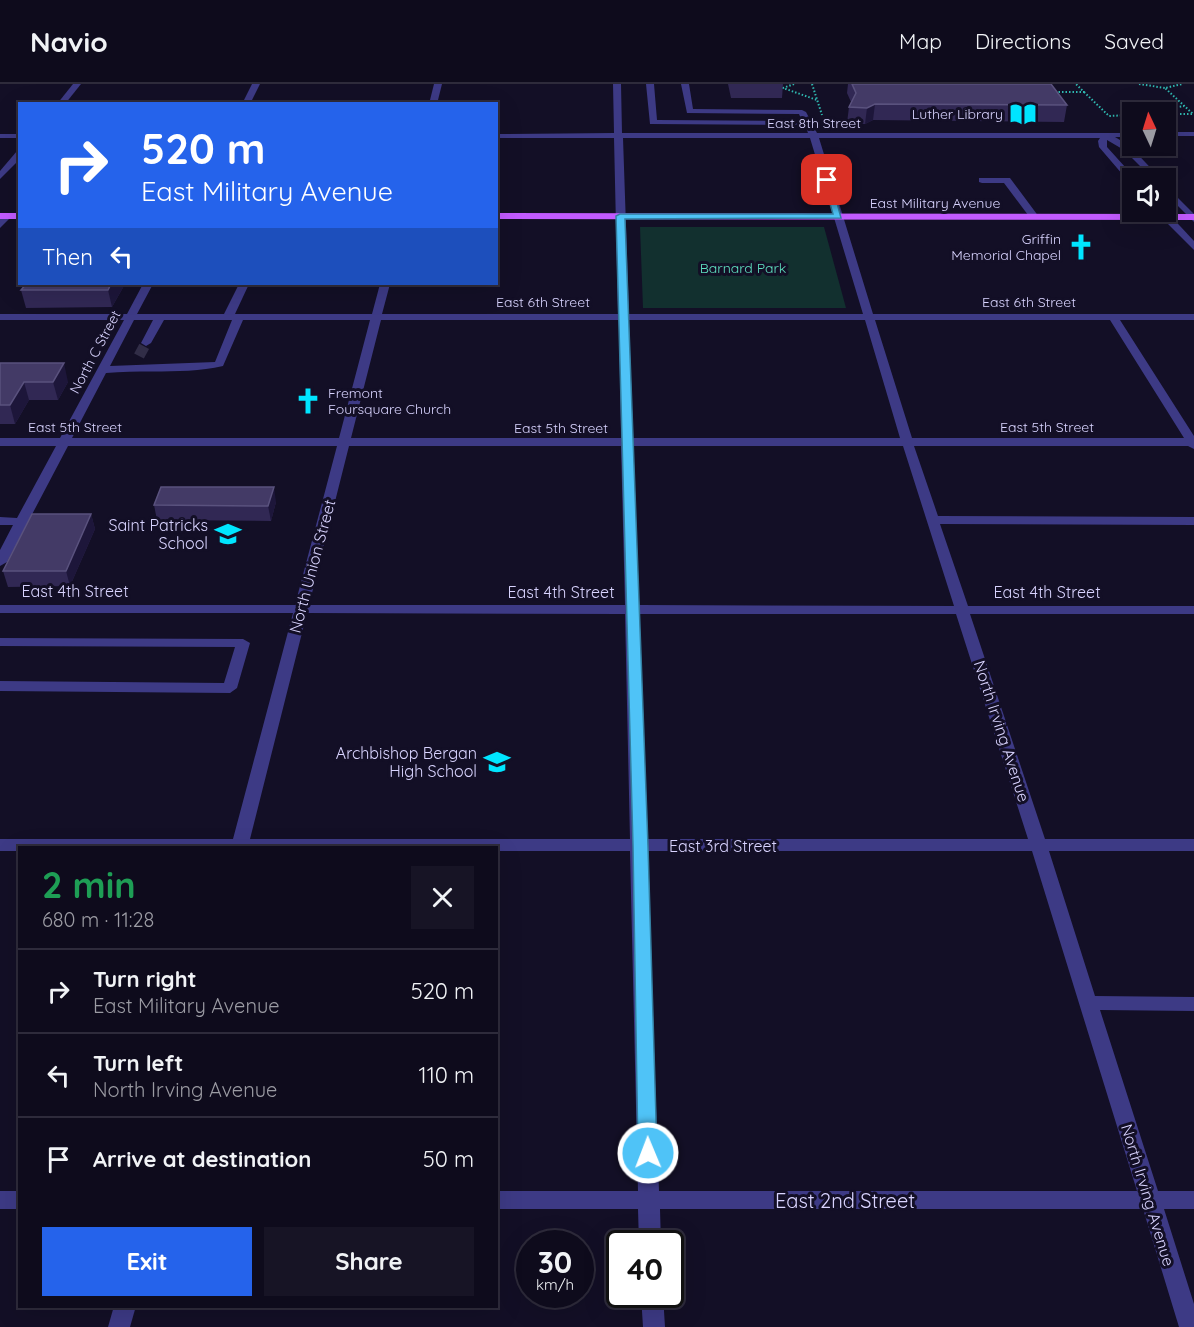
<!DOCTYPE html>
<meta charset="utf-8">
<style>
:root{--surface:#0e0b1c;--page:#171425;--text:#f1f3f6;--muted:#9b9ba3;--line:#2e2b3b;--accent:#2563eb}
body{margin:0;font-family:Quicksand,sans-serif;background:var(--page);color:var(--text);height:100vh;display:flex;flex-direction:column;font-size:22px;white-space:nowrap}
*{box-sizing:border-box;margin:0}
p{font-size:20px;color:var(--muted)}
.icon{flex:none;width:33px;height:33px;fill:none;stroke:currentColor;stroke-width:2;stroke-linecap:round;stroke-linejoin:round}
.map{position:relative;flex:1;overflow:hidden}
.details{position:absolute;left:18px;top:762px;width:480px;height:462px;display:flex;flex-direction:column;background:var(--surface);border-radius:0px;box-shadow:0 6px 24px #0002,0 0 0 2px var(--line)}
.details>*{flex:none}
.banner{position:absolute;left:18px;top:18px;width:480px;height:183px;border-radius:0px;box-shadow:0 6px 24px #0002,0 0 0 2px var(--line);background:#2563eb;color:#fff;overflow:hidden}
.needle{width:39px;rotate:356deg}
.controls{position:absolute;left:1122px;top:18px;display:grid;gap:12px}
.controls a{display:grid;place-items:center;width:54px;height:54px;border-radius:0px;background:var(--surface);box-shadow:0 6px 24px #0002,0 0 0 2px var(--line);font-size:30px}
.speed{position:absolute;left:516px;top:1146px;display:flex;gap:12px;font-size:30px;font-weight:700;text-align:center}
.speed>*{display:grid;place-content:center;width:78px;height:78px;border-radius:50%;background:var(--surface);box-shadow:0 6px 24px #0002,0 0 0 2px var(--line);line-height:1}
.speed small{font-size:15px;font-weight:400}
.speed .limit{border:3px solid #111;border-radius:9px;background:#fff;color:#111}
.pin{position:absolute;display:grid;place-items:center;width:51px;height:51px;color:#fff;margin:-26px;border-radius:12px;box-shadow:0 3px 9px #0006}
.me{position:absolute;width:66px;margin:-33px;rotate:359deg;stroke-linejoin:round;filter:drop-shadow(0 0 4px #0008)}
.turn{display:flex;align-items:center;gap:21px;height:126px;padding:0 24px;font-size:27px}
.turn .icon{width:78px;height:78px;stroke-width:2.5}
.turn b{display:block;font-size:42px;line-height:51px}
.then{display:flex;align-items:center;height:57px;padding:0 24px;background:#0003;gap:12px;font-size:22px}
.round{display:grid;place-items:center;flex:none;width:63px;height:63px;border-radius:0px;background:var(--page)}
.overview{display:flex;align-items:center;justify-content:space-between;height:102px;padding:0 24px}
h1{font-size:36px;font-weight:800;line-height:45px;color:#1e9e55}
.cta{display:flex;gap:12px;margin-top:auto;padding:12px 24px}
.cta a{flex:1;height:69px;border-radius:0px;background:var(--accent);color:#fff;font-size:24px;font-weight:800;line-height:69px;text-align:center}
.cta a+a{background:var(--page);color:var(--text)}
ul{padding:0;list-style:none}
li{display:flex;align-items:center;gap:18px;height:84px;padding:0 24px;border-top:2px solid var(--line)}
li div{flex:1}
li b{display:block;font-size:22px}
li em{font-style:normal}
header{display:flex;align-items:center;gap:36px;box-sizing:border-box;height:84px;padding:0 30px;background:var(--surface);border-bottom:2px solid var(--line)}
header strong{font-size:28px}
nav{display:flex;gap:33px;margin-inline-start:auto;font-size:21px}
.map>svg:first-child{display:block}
.green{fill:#12302f}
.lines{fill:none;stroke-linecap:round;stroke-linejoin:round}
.minor-tunnel{stroke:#312d47;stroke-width:11;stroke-dasharray:11 6;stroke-linecap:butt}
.path{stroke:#2fb8b0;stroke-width:2;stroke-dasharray:1.5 2;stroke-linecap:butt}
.minor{fill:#3d3a85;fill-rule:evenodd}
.major{fill:#c25bff;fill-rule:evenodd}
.wall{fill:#312854}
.shaded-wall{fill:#1d163a}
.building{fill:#433a66;stroke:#5a527e;stroke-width:1.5}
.route{fill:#4fc3f7;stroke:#337fa1;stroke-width:1.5}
.labels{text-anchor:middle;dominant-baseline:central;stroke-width:6;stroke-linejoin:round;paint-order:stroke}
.far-poi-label{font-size:14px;fill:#d9d4ff;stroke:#130f26;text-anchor:end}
.far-street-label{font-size:14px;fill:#d9d4ff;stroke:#130f26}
.far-park-label{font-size:14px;fill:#5fe0c0;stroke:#130f26}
.poi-label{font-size:16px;fill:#d9d4ff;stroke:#130f26;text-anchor:end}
.street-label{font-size:16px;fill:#d9d4ff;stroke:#130f26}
.near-street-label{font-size:20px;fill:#d9d4ff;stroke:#130f26}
</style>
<header>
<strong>Navio</strong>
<nav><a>Map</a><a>Directions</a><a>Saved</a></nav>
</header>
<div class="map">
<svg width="1194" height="1243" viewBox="0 0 1194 1243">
<rect width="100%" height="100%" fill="#130f26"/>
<!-- green -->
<path class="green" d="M640,143h184l22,81h-203z"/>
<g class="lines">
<!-- minor-tunnel -->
<path class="minor-tunnel" d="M139,272l7,-13"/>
<!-- path -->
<g class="path">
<path d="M794,0l-11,4 34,12"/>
<path d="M812,0l10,31"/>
<path d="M1139,0l26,4"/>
<path d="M1055,8h29l-8,-8"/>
<path d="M1084,8l25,24 23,-1"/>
<path d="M1164,28l2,-3 18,-3"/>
<path d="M1166,30h27l-28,-26 17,-4"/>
</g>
<!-- minor -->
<g class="minor">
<path d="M73,0h8l-16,20h-8z"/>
<path d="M252,0h8l-10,20h-8z"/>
<path d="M434,0h8l-5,20h-8z"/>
<path d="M613,0h8l1,49h186l-3,-8 -155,-1 -4,-40h8l3,36 145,1 -3,-7 -112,-1 -6,-29h8l4,25 109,1 4,2 11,21h315v4h-17l15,9 30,32h-8l-28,-28 -17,-10v7l28,31h-3v4h-3l-30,-35 -1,-6 2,-3h-281l54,176h321v6h-74l74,116v13l-6,-3h-274l24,70 256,1v8l-254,-1 28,82h226v8h-224l75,225h149v12h-145l46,145 99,1v14l-94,-1 58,181h36v18h-30l30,95v23h-15l-36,-118h-483l1,35h-22l-1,-35h-142v-18h142l-8,-340h-134v-3h-476v3h-20v-12h233l60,-226h-293v-8h295l42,-159h-269l-61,116 -7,4v-16l13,-25h-13v-8l17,1 39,-72h-56v-8h60l64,-118h-124v-6h127l16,-30h10l-16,30h87l15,-30h10l-14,30h137l8,-30h10l-8,30h236l-4,-176h-118v-4l118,-1zM623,54h187l53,176h-234zM134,236h19l-12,23 5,3 5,-3 13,-23h68l-17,42 -105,4zM243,236h127l-31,118h-267l34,-65c38,-4 80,2 117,-7zM381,236h238l2,118h-270zM629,236h236l35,118h-267zM875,236h235l74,118h-272zM349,362h272l4,159h-316zM633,362h270l51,160 -315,-1zM307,529l318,1 5,225h-380zM639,530h317l72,225h-381zM647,767h385l105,340h-478z"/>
<rect x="1166" y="48" width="28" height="4"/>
<rect x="0" y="50" width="20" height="4"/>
<path d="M17,67h3v8l-20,20v-8z"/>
<path d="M979,94h31l29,39 -8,2 -27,-36h-22l-3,-1z"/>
<path d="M1166,102l28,28v8l-28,-28z"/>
<path d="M1166,127l28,30v9l-38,-38z"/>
<path d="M4,130l8,2 -12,12v-9z"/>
<path d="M0,554l243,1 7,4 -13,45 -7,5 -230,-2v-10l224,2 11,-36 -235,-1z"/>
<rect x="0" y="1107" width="20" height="18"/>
<path d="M641,1210h22l2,33h-22z"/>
<path d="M114,1222h22l-6,21h-22z"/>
</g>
<!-- major -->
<g class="major">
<rect x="0" y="129" width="20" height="6"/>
<path d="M496,129l698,1v6l-698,-1z"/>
</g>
</g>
<!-- wall -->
<g class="wall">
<path d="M728,0h55l-1,14h-51z"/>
<path d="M848,0h203l16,21 -3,17 -191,-2 -8,4 -18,-1 2,-16 2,-5 -4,-9z"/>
<path d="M125,200l-13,23 -86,1 -5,-18z"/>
<path d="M0,279l68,19 -10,18h-29l-14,24h-15z"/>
<path d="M276,418l-5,19 -114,-1 -3,-15z"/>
<path d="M91,430l4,15 -25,57 -62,1 -5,-16z"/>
</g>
<!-- shaded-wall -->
<g class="shaded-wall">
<path d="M875,20l-2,16 -8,4 2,-16z"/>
<path d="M111,200h14l-13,23 -4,-17z"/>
<path d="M64,279l4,19 -10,18 -5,-18z"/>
<path d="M24,298l5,18 -14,24 -5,-19z"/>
<path d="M274,403l2,15 -5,19 -3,-15z"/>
<path d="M91,430l4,15 -25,57 -4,-15z"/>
</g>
<!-- building -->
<g class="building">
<path d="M852,0h199l16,21 -192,-1 -8,4 -18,-1 7,-14z"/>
<path d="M26,200h85l-3,6h-87z"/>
<path d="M0,279h64l-11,19h-29l-14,23h-10z"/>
<path d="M161,403h113l-6,19 -114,-1z"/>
<path d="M32,430h59l-25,57h-63z"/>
</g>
<!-- route -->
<path class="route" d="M827,93l4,3 10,38 -216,1 23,627 9,307 -3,6 -6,2 -7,-2 -3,-6 -5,-307 -17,-630 4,-2h213l-10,-34z"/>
<!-- icons -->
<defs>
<g id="library-bare" transform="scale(2.07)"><path d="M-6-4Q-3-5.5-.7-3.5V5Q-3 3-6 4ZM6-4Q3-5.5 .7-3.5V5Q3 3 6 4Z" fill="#00e5ff" stroke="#130f26" stroke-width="2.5" paint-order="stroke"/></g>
<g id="church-bare" transform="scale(2.07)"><path d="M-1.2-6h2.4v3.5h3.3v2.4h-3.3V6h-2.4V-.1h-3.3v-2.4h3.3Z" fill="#00e5ff" stroke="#130f26" stroke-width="2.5" paint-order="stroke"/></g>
<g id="school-bare" transform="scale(2.07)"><path d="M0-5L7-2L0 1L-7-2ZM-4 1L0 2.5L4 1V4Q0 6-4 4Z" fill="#00e5ff" stroke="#130f26" stroke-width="2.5" paint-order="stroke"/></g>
</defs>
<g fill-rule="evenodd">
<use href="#library-bare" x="1023" y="30"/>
<use href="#church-bare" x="1081" y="163"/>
<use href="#church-bare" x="308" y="317"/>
<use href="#school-bare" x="228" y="450"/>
<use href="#school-bare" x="497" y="678"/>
</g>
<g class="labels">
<!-- far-poi labels -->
<g class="far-poi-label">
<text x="1003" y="30">Luther Library</text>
<text x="1061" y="155">Griffin<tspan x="1061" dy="16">Memorial Chapel</tspan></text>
<text x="328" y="309" text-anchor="start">Fremont<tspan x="328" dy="16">Foursquare Church</tspan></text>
</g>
<!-- far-street labels -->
<g class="far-street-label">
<text x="814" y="39">East 8th Street</text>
<text x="935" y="119">East Military Avenue</text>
<text x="543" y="218">East 6th Street</text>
<text x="1029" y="218">East 6th Street</text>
<text transform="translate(95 268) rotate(-62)">North C Street</text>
<text x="75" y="343">East 5th Street</text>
<text x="1047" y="343">East 5th Street</text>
<text x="561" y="344">East 5th Street</text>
</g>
<!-- far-park labels -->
<g class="far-park-label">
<text x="743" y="184">Barnard Park</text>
</g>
<!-- poi labels -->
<g class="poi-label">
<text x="208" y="441">Saint Patricks<tspan x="208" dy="18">School</tspan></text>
<text x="477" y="669">Archbishop Bergan<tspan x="477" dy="18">High School</tspan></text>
</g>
<!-- street labels -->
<g class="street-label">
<text transform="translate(312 482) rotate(-75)">North Union Street</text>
<text x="75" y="507">East 4th Street</text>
<text x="561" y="508">East 4th Street</text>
<text x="1047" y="508">East 4th Street</text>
<text transform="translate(1002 647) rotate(72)">North Irving Avenue</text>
<text x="723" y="762">East 3rd Street</text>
<text transform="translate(1148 1111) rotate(73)">North Irving Avenue</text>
</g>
<!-- near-street labels -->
<g class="near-street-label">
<text x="845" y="1116">East 2nd Street</text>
</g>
</g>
</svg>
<div class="controls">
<a><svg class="needle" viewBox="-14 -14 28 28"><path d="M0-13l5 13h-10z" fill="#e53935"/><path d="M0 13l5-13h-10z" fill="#9b9ba3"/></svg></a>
<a><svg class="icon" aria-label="sound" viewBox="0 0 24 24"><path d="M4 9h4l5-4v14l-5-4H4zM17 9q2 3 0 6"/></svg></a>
</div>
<div class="speed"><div>30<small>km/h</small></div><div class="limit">40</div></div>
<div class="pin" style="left:827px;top:96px;background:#d93025"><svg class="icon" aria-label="arrive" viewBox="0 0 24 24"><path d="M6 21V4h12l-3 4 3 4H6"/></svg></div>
<svg class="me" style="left:648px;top:1069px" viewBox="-20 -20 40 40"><circle r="17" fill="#4fc3f7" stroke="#fff" stroke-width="3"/><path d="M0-11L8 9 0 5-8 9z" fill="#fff"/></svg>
<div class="banner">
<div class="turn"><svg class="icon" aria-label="right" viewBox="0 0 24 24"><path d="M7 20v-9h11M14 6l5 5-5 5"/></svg><div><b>520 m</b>East Military Avenue</div></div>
<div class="then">Then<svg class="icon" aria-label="left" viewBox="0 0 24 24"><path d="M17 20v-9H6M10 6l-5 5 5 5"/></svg></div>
</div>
<section class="details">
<div class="overview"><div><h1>2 min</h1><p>680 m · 11:28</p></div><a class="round"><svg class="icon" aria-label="close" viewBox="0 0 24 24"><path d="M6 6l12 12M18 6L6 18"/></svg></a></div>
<ul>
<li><svg class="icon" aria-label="right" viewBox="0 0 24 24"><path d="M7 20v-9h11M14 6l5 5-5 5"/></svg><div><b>Turn right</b><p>East Military Avenue</p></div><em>520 m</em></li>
<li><svg class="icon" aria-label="left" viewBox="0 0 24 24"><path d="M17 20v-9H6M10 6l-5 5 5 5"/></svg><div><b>Turn left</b><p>North Irving Avenue</p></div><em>110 m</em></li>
<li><svg class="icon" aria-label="arrive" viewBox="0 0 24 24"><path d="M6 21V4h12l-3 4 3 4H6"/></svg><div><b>Arrive at destination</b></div><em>50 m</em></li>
</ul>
<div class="cta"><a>Exit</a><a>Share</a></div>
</section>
</div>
